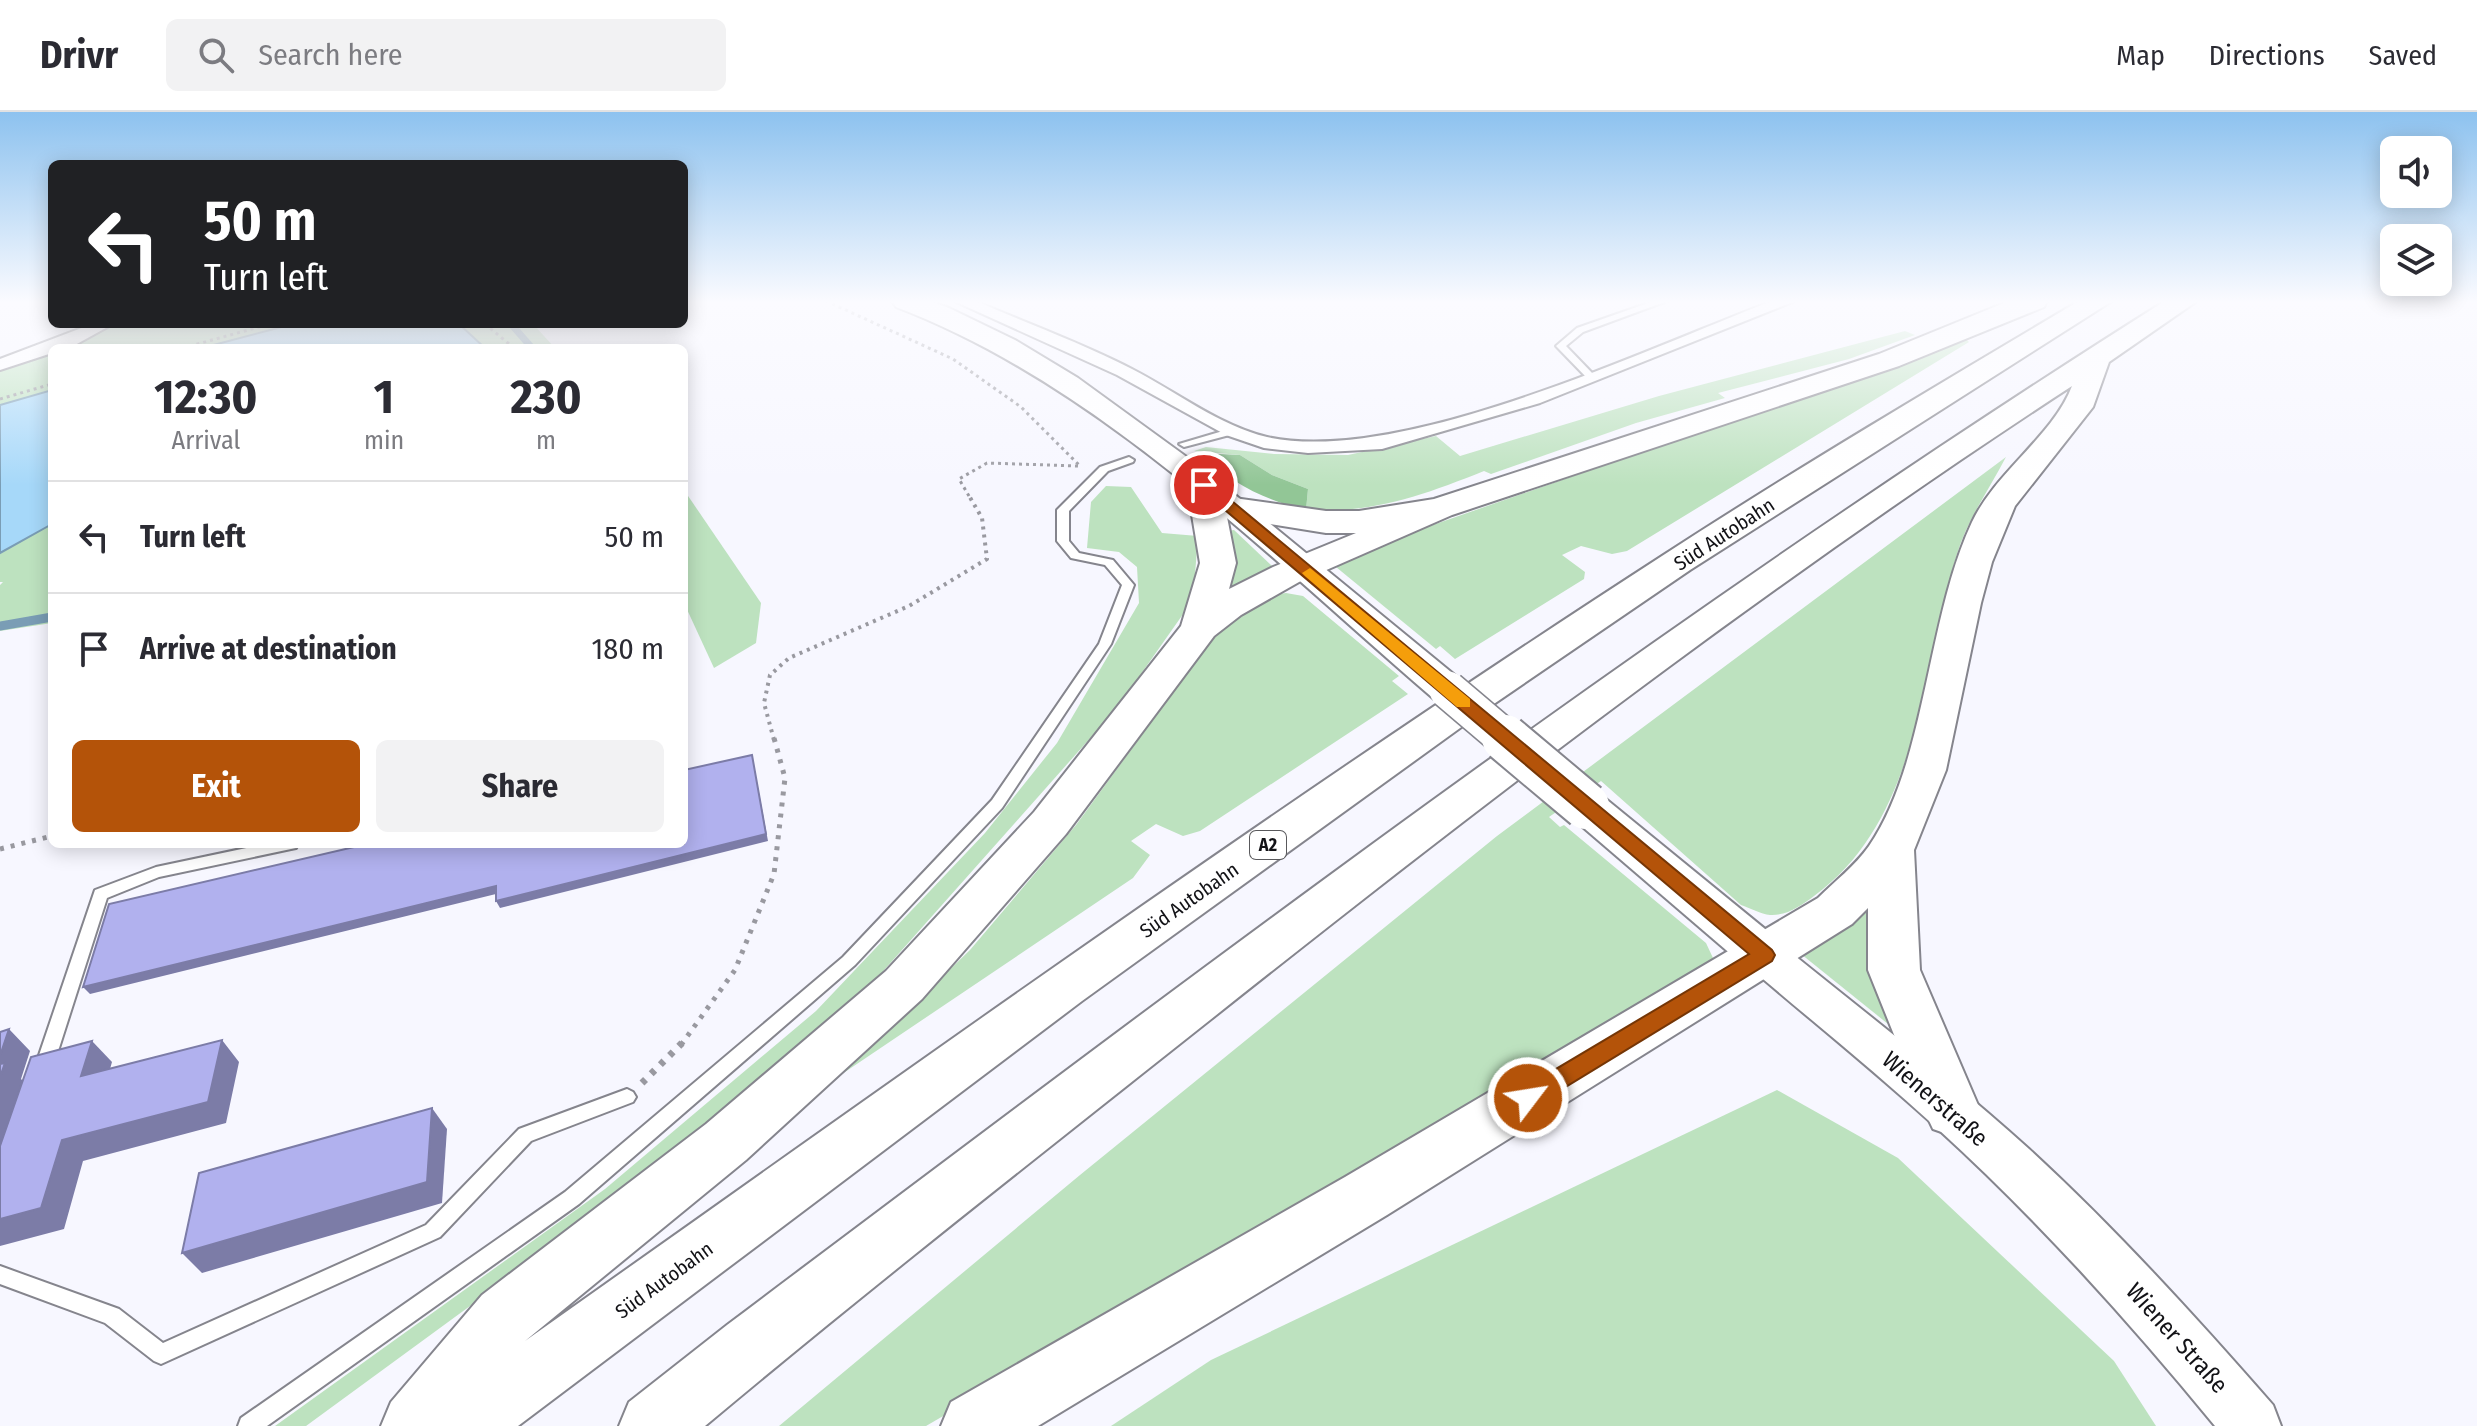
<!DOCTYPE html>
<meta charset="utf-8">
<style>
:root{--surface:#fff;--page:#f2f2f3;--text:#2b2b33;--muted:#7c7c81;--line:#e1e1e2;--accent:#b45309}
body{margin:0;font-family:"Fira Sans Condensed",sans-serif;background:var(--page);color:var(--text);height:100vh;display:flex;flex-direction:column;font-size:30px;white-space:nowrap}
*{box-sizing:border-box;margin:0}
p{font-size:26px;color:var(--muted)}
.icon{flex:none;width:44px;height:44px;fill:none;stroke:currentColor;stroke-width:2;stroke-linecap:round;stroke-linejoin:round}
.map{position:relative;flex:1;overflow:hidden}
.drawer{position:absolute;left:48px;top:232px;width:640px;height:504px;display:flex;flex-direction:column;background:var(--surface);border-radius:12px;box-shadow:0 4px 20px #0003}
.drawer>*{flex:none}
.top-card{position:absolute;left:48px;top:48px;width:640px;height:168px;border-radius:12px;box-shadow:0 4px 20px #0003;background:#202124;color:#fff;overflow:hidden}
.fabs{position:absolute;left:2380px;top:24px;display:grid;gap:16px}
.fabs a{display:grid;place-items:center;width:72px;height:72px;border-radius:12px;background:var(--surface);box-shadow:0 4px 20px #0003;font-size:40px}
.pin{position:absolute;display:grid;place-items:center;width:68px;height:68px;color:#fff;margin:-34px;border:4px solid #fff;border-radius:50%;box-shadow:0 2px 8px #0007}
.me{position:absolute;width:88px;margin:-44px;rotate:59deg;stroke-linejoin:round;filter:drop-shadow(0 0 6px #0008)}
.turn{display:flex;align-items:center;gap:28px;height:168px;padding:0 24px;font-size:36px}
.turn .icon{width:104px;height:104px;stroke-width:2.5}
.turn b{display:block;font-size:56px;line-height:68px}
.eta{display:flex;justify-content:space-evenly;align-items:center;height:136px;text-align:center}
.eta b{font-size:48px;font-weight:700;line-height:56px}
.action{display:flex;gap:16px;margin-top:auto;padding:16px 24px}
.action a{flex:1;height:92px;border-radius:12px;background:var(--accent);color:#fff;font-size:32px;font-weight:700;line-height:92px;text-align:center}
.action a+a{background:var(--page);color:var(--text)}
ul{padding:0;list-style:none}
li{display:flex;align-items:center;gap:24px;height:112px;padding:0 24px;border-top:2px solid var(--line)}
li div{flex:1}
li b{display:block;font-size:30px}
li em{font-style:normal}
header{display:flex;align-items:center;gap:48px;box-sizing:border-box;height:112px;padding:0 40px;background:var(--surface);border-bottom:2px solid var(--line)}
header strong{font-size:38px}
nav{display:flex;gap:44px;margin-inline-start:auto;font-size:28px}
.search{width:560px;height:72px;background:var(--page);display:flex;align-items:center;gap:20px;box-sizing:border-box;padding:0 28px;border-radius:12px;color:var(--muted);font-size:30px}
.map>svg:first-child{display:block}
.green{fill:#bde2bf}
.forest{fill:#92c696}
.water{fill:#a6d8f9;stroke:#7a9db5;stroke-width:2}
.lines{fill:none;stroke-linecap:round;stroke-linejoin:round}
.stream-far1{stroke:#7a9db5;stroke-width:7}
.stream{stroke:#7a9db5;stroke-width:9}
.lane-casing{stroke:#85858d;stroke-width:4}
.street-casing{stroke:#85858d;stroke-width:4}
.secondary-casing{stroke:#85858d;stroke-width:4}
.primary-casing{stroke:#85858d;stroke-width:4}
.highway-casing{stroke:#85858d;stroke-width:4}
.path-far3{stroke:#9999a0;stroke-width:3;stroke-dasharray:3 4;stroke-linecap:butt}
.path-far2{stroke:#9999a0;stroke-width:4;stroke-dasharray:3 5;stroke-linecap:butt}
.path-far1{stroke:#9999a0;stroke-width:5;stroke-dasharray:4 7;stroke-linecap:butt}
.path{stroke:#9999a0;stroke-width:7;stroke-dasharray:5 8;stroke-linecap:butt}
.lane{fill:#fff;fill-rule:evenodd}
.street{fill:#fff;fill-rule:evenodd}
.secondary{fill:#fff;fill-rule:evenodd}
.primary{fill:#fff;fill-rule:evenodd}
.highway{fill:#fff;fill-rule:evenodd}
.primary-bridge-far1-casing{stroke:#85858d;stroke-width:40;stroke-linecap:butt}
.primary-bridge-casing{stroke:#85858d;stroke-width:50;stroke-linecap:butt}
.primary-bridge-far1{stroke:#fff;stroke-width:37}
.primary-bridge{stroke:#fff;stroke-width:46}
.shaded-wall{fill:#7c7ca7}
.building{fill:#b1b1ee;stroke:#7c7ca7;stroke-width:2}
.route{fill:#b45309;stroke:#753606;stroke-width:2}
.slow{fill:#f59e0b}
.labels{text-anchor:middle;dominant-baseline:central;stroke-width:6;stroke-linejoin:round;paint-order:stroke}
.shield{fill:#fff;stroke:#59595c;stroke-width:2}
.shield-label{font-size:18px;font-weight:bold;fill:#121216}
.street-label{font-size:20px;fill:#121216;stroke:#fff}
.near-street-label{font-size:24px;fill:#121216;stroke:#fff}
</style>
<header>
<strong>Drivr</strong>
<div class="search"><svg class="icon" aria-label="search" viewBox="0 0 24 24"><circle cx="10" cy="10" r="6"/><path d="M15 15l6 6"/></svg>Search here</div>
<nav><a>Map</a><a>Directions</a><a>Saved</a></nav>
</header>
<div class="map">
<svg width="2477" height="1314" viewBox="0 0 2477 1314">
<rect width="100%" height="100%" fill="#f7f7ff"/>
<!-- green -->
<g class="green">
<path d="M96,212h437l22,24h-503v275l-52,8v-46l3,-3h-3v-220z"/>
<path d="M1905,219l10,4 -66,24 -131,34 7,5 -89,25 -145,51 -7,-3c-60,24 -112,43 -178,39l2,-21 -36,-14 -32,-20 -46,-4 12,-4 68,7 74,1 88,-19 24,20 199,-60z"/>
<path d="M1966,227l3,3 -342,209 -15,3 -31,-8 -19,9 23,17 -1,7 -129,80 -15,-13 -4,3 -100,-82 5,-10z"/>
<path d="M2006,345c-17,33 -38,61 -49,97 -36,115 -36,264 -143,342 -12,9 -27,20 -44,19 -9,-1 -20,-7 -29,-10l-140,-124 -52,36 11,10 4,-2 142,118 7,15 -5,13 -782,455h-147l301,-251 417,-339z"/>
<path d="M1106,374l25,1 31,46 36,3 -5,64 -76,108 -264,297 -204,170 -343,251h-31l330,-237 211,-178 169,-178 72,-90 82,-140 -2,-36 -18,-15 -32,-4 4,-46z"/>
<path d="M684,378l77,113 -5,40 -42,25 -30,-65z"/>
<path d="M1234,418l38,36 -53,33 8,-68z"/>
<path d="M1286,481l17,3 96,80 -7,5 16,13 -208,137 -17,5 -27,-12 -25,17 19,14 -17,23 -291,196 128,-124 106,-125 144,-197 47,-32z"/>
<path d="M1870,790l28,130 -97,-78z"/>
<path d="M1777,978l121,68 216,203 42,65h-1045l100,-66z"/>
</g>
<!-- forest -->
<path class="forest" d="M1201,341l39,2 32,20 36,14 -2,21c-42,-11 -74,-25 -105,-57z"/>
<!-- water -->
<g class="water">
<path d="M293,212h166l26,24h-283z"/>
<path d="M52,278v134l-52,29v-148z"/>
</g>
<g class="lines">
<!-- stream-far1 -->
<path class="stream-far1" d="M511,212l21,24"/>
<!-- stream -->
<path class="stream" d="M0,514l52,-9"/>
<!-- lane casing -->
<g class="lane-casing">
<g id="lane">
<path d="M1654,189h13l-84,31 -17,14 28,29v4h-6l-32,-33 21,-18z"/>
<path d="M1233,316l5,3 -1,2 -53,14 -5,-3z"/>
<path d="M1129,345l5,3 -1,2 -25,9 -39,40v30l10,12 34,7 21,25 -23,59 -109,164 -147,157 -276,239 -312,222h-29l3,-8 324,-226 278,-235 149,-157 107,-156 23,-59 -17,-20 -34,-7 -14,-17v-31l43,-43z"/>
<path d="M265,732h33l-2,4 -5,1 -132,28 -52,21 -55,172 -3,5 -6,2 -6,-2 -3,-5 61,-180 61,-23z"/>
<path d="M627,977l6,3 3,5 -3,5 -102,39 -91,96 -279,127 -7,-3 -49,-38 -105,-39v-18l119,43 44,34 263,-118 93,-96z"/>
</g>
</g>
<!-- street casing -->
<g class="street-casing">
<g id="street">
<path d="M954,189h22c52,23 106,42 156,68 43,22 88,57 135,68 133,29 377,-87 505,-136h23l-255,102 -158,46 -74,4 -44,-5 -38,-13 -109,-60z"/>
<path d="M92,212h21l-38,21 -23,3v5l-52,17v-11z"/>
</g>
</g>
<!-- secondary casing -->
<g class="secondary-casing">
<path id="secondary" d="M1764,826l15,5c84,68 170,134 250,206 87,80 166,167 244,256l8,21h-66c-86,-105 -177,-206 -277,-297 -61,-56 -126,-108 -189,-162l-7,-12 7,-12z"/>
</g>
<!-- primary casing -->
<g class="primary-casing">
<g id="primary">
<path d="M892,189h38l19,7 66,32 63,38 128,93 256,210 6,9 -6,9 -14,3 -14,-3c-165,-141 -333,-314 -538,-392z"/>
<path d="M1586,679l15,4 180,147 7,13 -7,13 -17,6 -17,-6 -176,-151 -7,-11 7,-11z"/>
</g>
</g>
<!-- highway casing -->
<g class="highway-casing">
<g id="highway">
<path d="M2009,189h38l-3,6 -145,59 -447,149 -153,67 -58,33 -27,21 -148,198 -144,165 -176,161 -221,181c376,-266 750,-535 1137,-785 137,-89 277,-172 417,-255h33l-422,269 -205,140 -403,291 -564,425h-137l10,-24 91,-107 224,-171 180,-153 148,-159 147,-186 19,-63 -13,-78 5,-7 12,-3 12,3 8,22 10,-2 92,13h33l75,-12 445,-145zM1227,405l99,16h30l-83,34 -44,22 7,-26z"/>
<path d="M2165,189h32l-88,61 -16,45 -78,99 -23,56 -11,41 -35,167 -32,80 6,120 61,142 -8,17 -20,7 -20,-7 -8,-17 -57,-142v-62l-16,16 -465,291 -349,211h-97l10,-24 394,-225 473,-279c17,-17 37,-32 51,-52 58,-85 57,-226 103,-324 24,-51 81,-86 100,-136 -299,195 -583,412 -862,634 -169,134 -339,267 -505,406h-86l10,-24 98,-77c471,-354 940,-710 1438,-1024z"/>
</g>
</g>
<!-- path-far3 -->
<g class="path-far3">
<path d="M826,189l127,58 68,48 59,59"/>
<path d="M485,212l29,24"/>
<path d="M183,236l87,-24"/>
<path d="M0,287l52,-15"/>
<path d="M969,384l-10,-17 28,-16 91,3"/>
</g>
<!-- path-far2 -->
<path class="path-far2" d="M774,628l-10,-37 6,-28 19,-17 120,-52 78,-47 -5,-41 -14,-24"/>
<!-- path-far1 -->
<g class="path-far1">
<path d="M0,737l52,-13"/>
<path d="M681,933l54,-75 39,-96 11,-96 -11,-40"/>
</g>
<!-- path -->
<path class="path" d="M642,971l40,-40"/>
<!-- lane -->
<use href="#lane" class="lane"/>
<!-- street -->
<use href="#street" class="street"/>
<!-- secondary -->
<use href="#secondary" class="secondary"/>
<!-- primary -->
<use href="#primary" class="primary"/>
<!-- highway -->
<use href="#highway" class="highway"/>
<!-- primary-bridge-far1 casing -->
<g class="primary-bridge-far1-casing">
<path id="primary-bridge-far1" d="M1448,578l59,50"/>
</g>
<!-- primary-bridge casing -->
<g class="primary-bridge-casing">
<path id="primary-bridge" d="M1505,626l81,68"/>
</g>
<!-- primary-bridge-far1 -->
<use href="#primary-bridge-far1" class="primary-bridge-far1"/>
<!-- primary-bridge -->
<use href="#primary-bridge" class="primary-bridge"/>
</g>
<!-- shaded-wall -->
<g class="shaded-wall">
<path d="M752,643l16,86 -268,67 -4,-7z"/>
<path d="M496,774l4,7 -410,101 -7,-7z"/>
<path d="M9,917l21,22 -9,28 5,5 -26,78v-106z"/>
<path d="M222,928l17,22 -13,61 -143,38 -19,68 -64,17v-27l62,-79z"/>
<path d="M92,929l20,21 -10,35 -21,-21z"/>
<path d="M432,996l15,21 -5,74 -240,70 -20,-20z"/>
</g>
<!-- building -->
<g class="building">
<path d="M752,643l14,79 -270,67v-15l-413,101 26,-83 258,-60h317v-74z"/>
<path d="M9,917l-9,27v-24z"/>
<path d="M222,928l-14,62 -146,38 -21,68 -41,11v-73l31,-89 61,-16 -11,35z"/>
<path d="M5,951l-5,14v-13z"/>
<path d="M432,996l-5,74 -245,71 17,-80z"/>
</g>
<!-- sky -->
<linearGradient id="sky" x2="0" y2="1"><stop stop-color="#8dc2ef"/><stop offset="0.51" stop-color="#fbfbff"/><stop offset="1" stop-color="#fbfbff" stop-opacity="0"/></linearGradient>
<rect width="2477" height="373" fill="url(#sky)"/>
<!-- route -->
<path class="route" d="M1199,370h10l563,468 3,5 -3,6 -236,144 -8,3 -9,-3 -3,-7 3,-7 230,-137 -550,-466z"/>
<!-- slow -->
<path class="slow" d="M1310,456l160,131v8h-13l-152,-131 -3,-3z"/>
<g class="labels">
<!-- shield labels -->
<rect class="shield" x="1250" y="719" width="36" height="28" rx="6"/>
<g class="shield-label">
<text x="1268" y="733">A2</text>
</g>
<!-- street labels -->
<g class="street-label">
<text transform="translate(1724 422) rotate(-33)">Süd Autobahn</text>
<text transform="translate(1189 788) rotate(-35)">Süd Autobahn</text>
<text transform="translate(664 1168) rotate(-36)">Süd Autobahn</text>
</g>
<!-- near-street labels -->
<g class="near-street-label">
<text transform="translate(1935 987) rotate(41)">Wienerstraße</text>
<text transform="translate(2177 1226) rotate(48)">Wiener Straße</text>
</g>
</g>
</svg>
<div class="fabs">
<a><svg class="icon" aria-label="sound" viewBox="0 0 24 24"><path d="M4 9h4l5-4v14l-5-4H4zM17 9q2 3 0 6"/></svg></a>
<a><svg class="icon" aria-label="layers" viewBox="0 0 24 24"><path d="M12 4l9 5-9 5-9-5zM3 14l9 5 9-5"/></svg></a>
</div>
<div class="pin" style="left:1204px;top:373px;background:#d93025"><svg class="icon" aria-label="arrive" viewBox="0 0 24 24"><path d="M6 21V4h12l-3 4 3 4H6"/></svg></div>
<svg class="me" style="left:1528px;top:986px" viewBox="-20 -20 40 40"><circle r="17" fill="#b45309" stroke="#fff" stroke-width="3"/><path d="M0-11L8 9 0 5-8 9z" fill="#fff"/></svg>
<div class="top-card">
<div class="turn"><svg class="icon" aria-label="left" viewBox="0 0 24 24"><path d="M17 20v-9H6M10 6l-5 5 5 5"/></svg><div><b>50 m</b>Turn left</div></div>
</div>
<section class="drawer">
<div class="eta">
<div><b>12:30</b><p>Arrival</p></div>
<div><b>1</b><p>min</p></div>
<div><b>230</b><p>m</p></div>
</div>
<ul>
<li><svg class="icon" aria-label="left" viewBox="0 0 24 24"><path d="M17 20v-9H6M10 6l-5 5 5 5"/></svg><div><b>Turn left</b></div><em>50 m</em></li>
<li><svg class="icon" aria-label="arrive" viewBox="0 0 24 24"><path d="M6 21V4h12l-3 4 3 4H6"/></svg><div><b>Arrive at destination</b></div><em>180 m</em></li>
</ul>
<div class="action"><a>Exit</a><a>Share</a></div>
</section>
</div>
